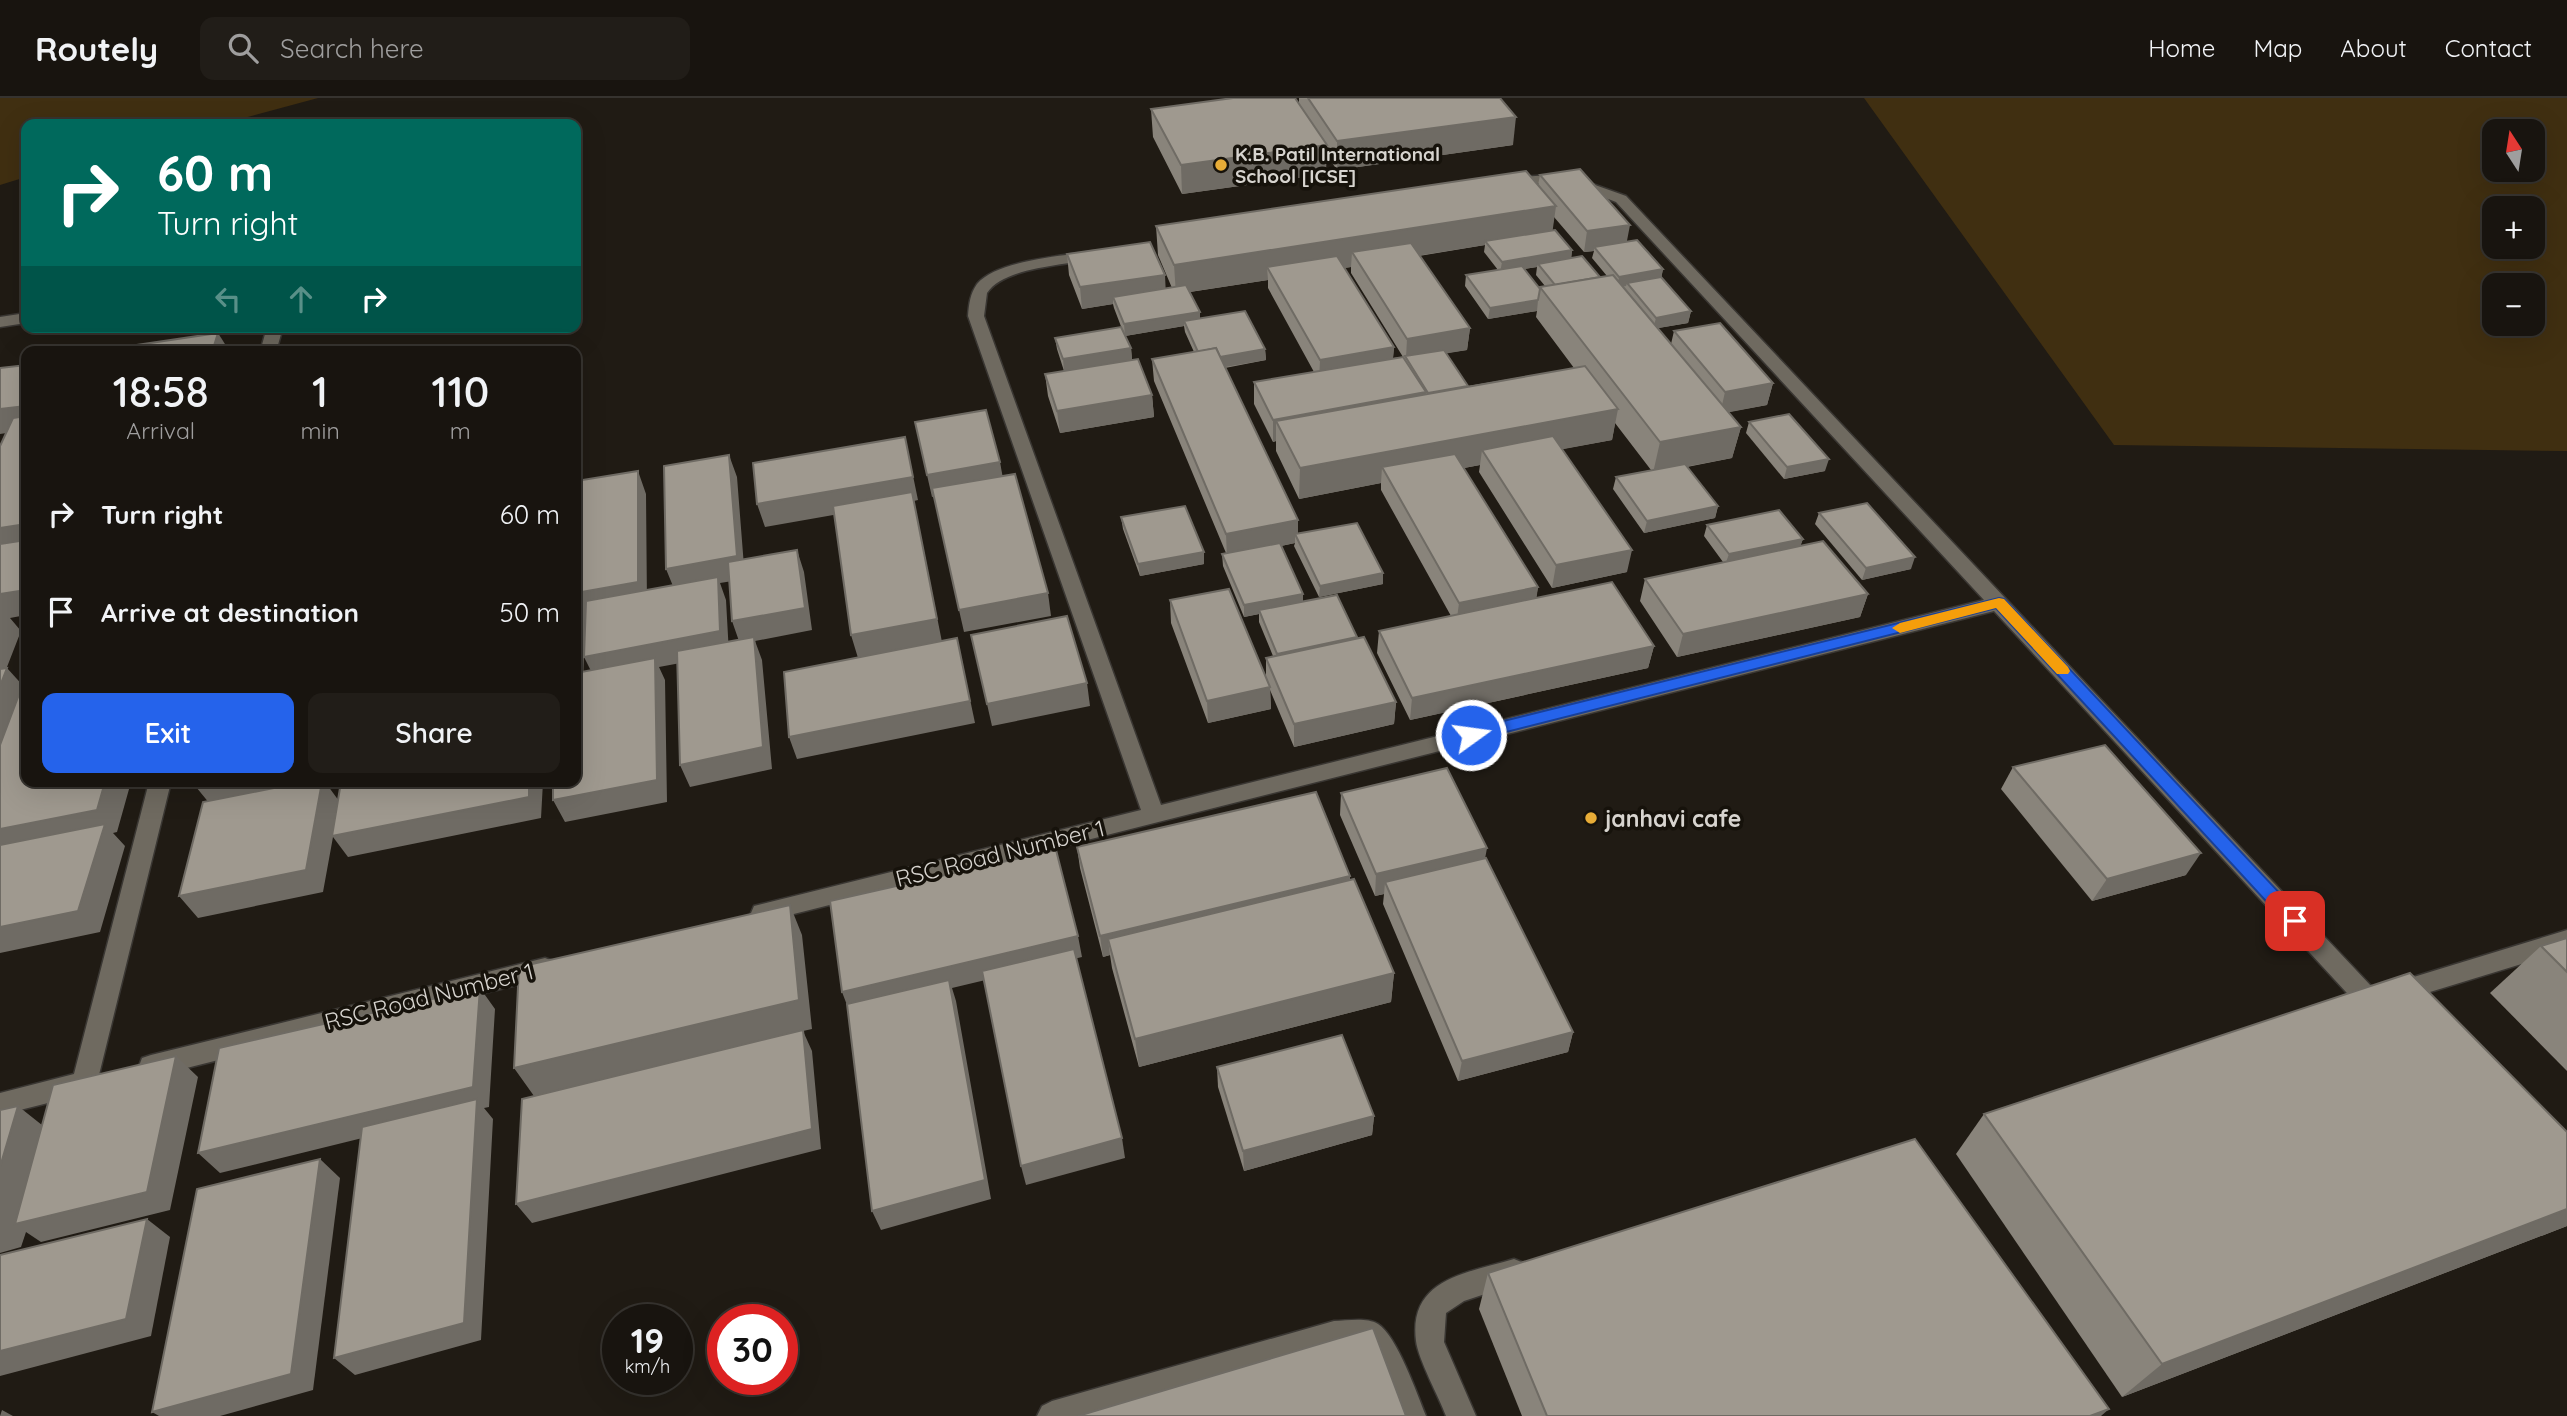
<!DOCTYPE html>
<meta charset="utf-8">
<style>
:root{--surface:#18140f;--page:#211d18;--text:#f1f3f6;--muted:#9f9e9e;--line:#36332f;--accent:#2563eb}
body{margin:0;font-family:Quicksand,sans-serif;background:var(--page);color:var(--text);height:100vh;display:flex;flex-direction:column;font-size:26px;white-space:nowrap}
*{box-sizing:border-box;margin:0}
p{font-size:23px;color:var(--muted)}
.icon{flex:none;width:38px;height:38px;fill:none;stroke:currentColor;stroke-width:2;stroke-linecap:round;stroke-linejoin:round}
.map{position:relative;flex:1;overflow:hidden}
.panel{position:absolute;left:21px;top:248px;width:560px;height:441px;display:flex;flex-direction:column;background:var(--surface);border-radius:14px;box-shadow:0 7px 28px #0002,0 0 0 2px var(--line)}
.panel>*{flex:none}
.banner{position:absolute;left:21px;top:21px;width:560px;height:214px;border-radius:14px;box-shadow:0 7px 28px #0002,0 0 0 2px var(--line);background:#00695c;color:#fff;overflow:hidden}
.needle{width:46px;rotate:348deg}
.buttons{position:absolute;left:2482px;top:21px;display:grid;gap:14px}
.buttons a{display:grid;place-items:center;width:63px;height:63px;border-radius:14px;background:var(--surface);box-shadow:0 7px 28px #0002,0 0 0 2px var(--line);font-size:35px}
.speed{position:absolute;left:602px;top:1206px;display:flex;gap:14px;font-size:35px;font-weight:700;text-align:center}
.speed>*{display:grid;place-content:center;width:91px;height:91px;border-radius:50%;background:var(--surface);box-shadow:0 7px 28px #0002,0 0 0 2px var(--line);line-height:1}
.speed small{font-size:18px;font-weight:400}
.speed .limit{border:10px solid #d22;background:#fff;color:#111}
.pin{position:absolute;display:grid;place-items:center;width:60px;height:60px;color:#fff;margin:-30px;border-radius:14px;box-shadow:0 4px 10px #0006}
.me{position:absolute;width:77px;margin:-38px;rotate:76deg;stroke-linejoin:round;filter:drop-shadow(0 0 5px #0008)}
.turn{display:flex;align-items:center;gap:24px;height:147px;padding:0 21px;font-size:32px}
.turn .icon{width:91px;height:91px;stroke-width:2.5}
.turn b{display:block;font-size:49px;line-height:60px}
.lanes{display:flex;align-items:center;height:66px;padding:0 21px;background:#0003;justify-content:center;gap:35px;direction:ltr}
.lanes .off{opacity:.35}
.eta{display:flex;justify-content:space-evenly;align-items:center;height:119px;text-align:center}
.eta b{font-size:42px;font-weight:600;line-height:49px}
.cta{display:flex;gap:14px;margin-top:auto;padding:14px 21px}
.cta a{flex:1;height:80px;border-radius:14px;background:var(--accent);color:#fff;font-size:28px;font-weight:600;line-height:80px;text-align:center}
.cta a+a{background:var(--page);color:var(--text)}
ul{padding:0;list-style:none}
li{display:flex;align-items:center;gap:21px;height:98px;padding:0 21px}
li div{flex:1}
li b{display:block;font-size:26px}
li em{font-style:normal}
header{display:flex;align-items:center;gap:42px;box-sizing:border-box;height:98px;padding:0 35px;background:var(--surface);border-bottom:2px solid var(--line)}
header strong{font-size:33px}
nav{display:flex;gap:38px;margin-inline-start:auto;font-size:24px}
.search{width:490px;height:63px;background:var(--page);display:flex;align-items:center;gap:18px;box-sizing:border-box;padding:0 24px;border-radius:14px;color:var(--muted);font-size:26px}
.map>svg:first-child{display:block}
.green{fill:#402f11;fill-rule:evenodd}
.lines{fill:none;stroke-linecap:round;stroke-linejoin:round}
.minor-casing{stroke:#3a3733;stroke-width:3}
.minor{fill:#6f6a60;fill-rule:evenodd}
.wall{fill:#89847b;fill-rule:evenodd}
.shaded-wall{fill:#6f6b64}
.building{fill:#9f998f;stroke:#6f6b64;stroke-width:2}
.route{fill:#2563eb;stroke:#184099;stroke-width:2}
.slow{fill:#f59e0b}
.poi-dot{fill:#e7ac37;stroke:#16120b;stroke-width:2.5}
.labels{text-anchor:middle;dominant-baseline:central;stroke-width:7;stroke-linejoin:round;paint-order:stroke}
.far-poi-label{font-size:19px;font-weight:bold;fill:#d7d4cf;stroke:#16120b;text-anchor:start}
.poi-label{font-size:23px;font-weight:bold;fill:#d7d4cf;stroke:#16120b;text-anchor:start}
.street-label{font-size:23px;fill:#d7d4cf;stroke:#16120b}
</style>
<header>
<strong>Routely</strong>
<div class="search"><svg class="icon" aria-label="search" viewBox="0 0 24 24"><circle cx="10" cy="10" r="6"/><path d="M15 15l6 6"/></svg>Search here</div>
<nav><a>Home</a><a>Map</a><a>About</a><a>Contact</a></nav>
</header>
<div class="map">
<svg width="2567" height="1318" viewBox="0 0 2567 1318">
<rect width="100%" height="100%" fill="#201b14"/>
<!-- green -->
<g class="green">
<path d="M0,0h318l-96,26h-196v53l-26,8z"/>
<path d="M1864,0h703v353l-453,-6zM2494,33h38v39h-38zM2494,110h38v39h-38zM2494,187h38v39h-38z"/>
</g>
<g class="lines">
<!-- minor casing -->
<g class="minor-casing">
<g id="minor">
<path d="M1551,77l30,5 45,16 762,808 3,7 -3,7 -9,3 -9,-3 -376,-407 -1232,311 -8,-2 -3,-7 3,-7 8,-2 379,-94 -173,-494c1,-12 2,-22 9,-32 20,-24 87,-28 117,-33l7,4 -2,3c-29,7 -94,8 -112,35l-3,23 177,489 823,-205 -368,-398c-25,-10 -48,-20 -76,-19 -12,0 -33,7 -43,-1l7,-4z"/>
<path d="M26,215v10l-26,4v-10z"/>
<path d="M267,229h16l-7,25h-16z"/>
<path d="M149,684h22l-74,301 -4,8 -9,3 -84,21v-22l74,-19z"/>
<path d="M2567,832v20l-173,53 -8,-3 -4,-7 4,-7 8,-3z"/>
<path d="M545,860l8,3 4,7 -4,7 -8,3 -394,99 -9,-3 -3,-8 3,-8 9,-3z"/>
<path d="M1514,1161l10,4 4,9 -4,9 -60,20 -18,12 -2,29 32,74h-30c-7,-19 -28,-57 -30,-75 -8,-63 52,-68 98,-82z"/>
<path d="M1334,1223c13,0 32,-4 44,3 19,12 39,70 48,92h-30l-11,-32 -22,-35h-29l-231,67h-66l5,-10 10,-5z"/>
</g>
</g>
<!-- minor -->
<use href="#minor" class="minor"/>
</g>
<!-- wall -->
<g class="wall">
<path d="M1299,0h201l13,47 -176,25 -11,-16v20l-144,20 -29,-57 -2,-28 148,-6z"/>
<path d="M1540,77l123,94 -2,9 30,33 -3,12 -30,5 13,16 3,-13 99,52 -6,22 -39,7 13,15 -9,31 -45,9 31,39 -3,12 -71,15 -31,-44 3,-12 35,-7 -36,-47 -3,17 -50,9 65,123 -75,16 -73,-116 1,-7 -16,3 74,119 -2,11 118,48 -6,22 -238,52 -33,-67 2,-22 72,-15 -70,-126v-7l-82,16 -23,-48v-10l-3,1 -19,-38v-22l60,-10 -46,-84v-8l-78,12 10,20v6l65,31 1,11 -41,8 73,152v14l85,39v11l-64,13 -25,-51 1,-3 -14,3 22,48v8l54,35 39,65 -2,22 -100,23 -24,-57 1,19 -63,14 -37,-100 -1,-23 96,77v-19l7,-2 -14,-34v-8l-15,3 -21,-51 -1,-12 4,-1 -72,-172 -2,-22 42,-7 -9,-20 -1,-6 -59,10 6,12 1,12 20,35 2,22 -94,16 -12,-37 -3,-22 19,-3 -7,-22 -2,-11 67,-9 -8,-21 -1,-4 -31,5 -13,-34 -2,-21 99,35 6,-1 -14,-33 -2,-29 382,-41zM1554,119l30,35 10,-1 -2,7 15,18 -7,1 -29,-19 1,-8 -20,-20zM1485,147l-1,7 14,18 -32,5 -1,11 23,33 49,-8 -1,6 38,51 -106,18 -22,-33 21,-3 3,-22 -51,-72zM1351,169v6l52,84 -10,1 1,-11 -50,-79zM1537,169l-1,8 9,11 -5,1v2l-16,-20z"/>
<path d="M1749,324l76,49 -41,8 -38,-46z"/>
<path d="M1819,415l92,56 -49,11 -47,-56z"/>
<path d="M1121,419l83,47 -64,12 -17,-47z"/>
<path d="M1707,427l96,14 -3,7 68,48 -8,23 -183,40 -37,-56 5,-22 78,-17 -19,-26z"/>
<path d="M2013,669l173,108 -94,26 -91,-112z"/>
<path d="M1341,695l144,65 88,174 -5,20 -110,29 -75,-177 1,-10 -9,2 -35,-81z"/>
<path d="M1077,749l273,29v4l44,93 -3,29 -252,65 -27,-99 -2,-13 -7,2 -23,-89z"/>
<path d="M2567,840v133l-77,-78 51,-47z"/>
<path d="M1217,969l157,49 -2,19 -128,36 -26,-84z"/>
<path d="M1984,1016l583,18v94l-445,171 -166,-243z"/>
<path d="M1488,1175l613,143h-579l-43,-107z"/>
</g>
<!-- shaded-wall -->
<g class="shaded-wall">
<path d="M1516,19l-3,28 -176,25v-29z"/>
<path d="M1327,47l-1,29 -144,20 -1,-29z"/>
<path d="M1556,108l-4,29 -67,6v4l-125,20 -8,-13 -1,15 -77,12 -7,-12 1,13 -92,14 -2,-29z"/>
<path d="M1630,127l-4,21 -32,1v4l-10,1 3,-21z"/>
<path d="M1572,152l-1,12 -33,2 -1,3 -37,6 2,-11z"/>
<path d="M1663,171l-2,11 -34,3 -1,3 -9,2 2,-11z"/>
<path d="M1165,177l1,21 -53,1v7l-31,5 -2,-22z"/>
<path d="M1538,202l-1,11 -49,8 2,-11z"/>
<path d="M1691,213l-3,12 -35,6 3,-11z"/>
<path d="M1200,214v12l-16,-3v5l-59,10 -1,-12z"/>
<path d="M1470,230l-3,22 -59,10 -2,-2 1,-19z"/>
<path d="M218,235l12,19h-18z"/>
<path d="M1394,249l-2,22 -73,13 1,-22z"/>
<path d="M1131,250l1,12 -68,11 -1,-12z"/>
<path d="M1265,251l1,11 -64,11v-11z"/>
<path d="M1773,285l-6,22 -47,9 5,-22z"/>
<path d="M1426,294l-2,22 -148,7v20l-3,1v-22z"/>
<path d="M1152,297l2,22 -94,16 -3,-22z"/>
<path d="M26,308v24l-26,4v-25z"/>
<path d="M1618,311l-6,31 -122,23 -8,-13 -2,15 -90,17 -8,-15 -1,16 -82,16 1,-31z"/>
<path d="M1741,329l-9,31 -79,15 7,-31z"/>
<path d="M905,339l13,63 -4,1 28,141 -84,16 -7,-23 62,-134 -148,26 -8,-23z"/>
<path d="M729,357l8,22 8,102 -25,4 6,17 3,54 -70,13 6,13 2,122 -102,20 -12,-22 42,-121 -11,-22 91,-66 -9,-22z"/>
<path d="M1829,361l-4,12 -41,8 3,-12z"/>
<path d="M1000,364l4,22 -72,13 -5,-22z"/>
<path d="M638,373l8,23 1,111 -62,11v2l-2,66 -7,1v-92z"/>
<path d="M1718,408l-3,12 -71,15 3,-12z"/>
<path d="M1298,422v21l-3,-7v9l-68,14 -1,-23z"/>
<path d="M26,426v25l-26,4v-25z"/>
<path d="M1803,441l-4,11 -74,15 4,-11z"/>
<path d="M797,452l7,22 8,58 -57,11 7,19 10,109 -82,18 -10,-22 60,-121 -8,-23z"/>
<path d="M1632,452l-5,22 -75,16 4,-23z"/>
<path d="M1204,454v12l-64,12 -2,-12z"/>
<path d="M1915,459l-4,12 -49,11 4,-12z"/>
<path d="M1383,475v11l-64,13 1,-11z"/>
<path d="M1538,489l-3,22 -79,17 3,-23z"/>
<path d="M26,492v25l-16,3 11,13 -21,54v-91z"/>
<path d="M1048,495l3,23 -87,16 -5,-22z"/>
<path d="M1303,496v11l-44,5v4l-15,3v-12z"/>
<path d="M1868,496l-8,23 -183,40 6,-23z"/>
<path d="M1654,548l-6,22 -238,52 2,-22z"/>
<path d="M962,563l13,62 -178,36 -8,-22z"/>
<path d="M7,570l19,21 -26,73v-76z"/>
<path d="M1087,585l3,23 -98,20 -5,-22z"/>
<path d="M1270,589l1,22 -63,14 -1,-22z"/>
<path d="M1396,604l-2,22 -100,23v-23z"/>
<path d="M105,684h26l-14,50 -4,1 12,13 -25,86 -100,21v-124z"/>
<path d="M192,684h154l-18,4 11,15 190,-19h14l-2,36 -193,39 -15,-20 -10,55 -125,26 -19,-22 35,-87z"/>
<path d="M1487,750l-4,22 -98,12 -1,12 -9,2 1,-22z"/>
<path d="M2201,755l-15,22 -94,26 15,-22z"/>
<path d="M1350,778l-1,22 -241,41 2,16 -7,2 -3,-21z"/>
<path d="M790,807l12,30 10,94 -9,2 9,20 9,98 -289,74 -16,-19 18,-108 -20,-28z"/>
<path d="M1078,838l4,21 -130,31 4,13 35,198 -110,31 -9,-19 -22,-198 -8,-21z"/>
<path d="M1394,875l-3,29 -252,65 -4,-28z"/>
<path d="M480,890l15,21 -6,98 -5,1 9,11 -12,221 -126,35 -21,-17 142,-248 -256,63 -22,-20z"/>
<path d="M1573,934l-5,20 -110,29 4,-20z"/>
<path d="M176,958l22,21 -28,133 -129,32 -15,-10 -5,15 -21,6v-86l18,-61 34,27z"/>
<path d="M1374,1018l-2,19 -128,36 -1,-20z"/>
<path d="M1122,1040l3,20 -99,27 -5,-19z"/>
<path d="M320,1061l20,19 -27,212 -93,26h-61l-7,-4z"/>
<path d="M2567,1111v17l-445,171 40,-33z"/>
<path d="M147,1121l23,18 -19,99 -151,40v-25z"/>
<path d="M2109,1311l-8,7h-11z"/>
<path d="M2,1312l11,6h-13z"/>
</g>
<!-- building -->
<g class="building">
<path d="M1233,0h62l32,47 -146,20 -30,-56z"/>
<path d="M1308,0h192l16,19 -179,24z"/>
<path d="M1580,71l50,56 -43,6 -47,-56z"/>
<path d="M1526,73l30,35 -382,59 -18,-39z"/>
<path d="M1555,132l17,20 -70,12 -17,-21z"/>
<path d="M1637,142l26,29 -44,8 -25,-30z"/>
<path d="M1150,144l15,33 -85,12 -13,-33z"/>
<path d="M1411,145l59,85 -63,11 -55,-87z"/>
<path d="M1337,158l57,91 -74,13 -53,-93z"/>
<path d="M1582,158l18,21 -45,8 -17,-21z"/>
<path d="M1522,168l18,23 -2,11 -48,8 -24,-33z"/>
<path d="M1613,177l128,152 -81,15 -120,-155z"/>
<path d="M1661,179l30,34 -35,7 -29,-35z"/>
<path d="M1186,187l14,27 -76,12 -11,-27z"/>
<path d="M1245,213l20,38 -45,8 -4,-9 -18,4 -14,-31z"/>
<path d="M1720,225l53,60 -48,9 -51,-61z"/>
<path d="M1121,229l10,21 -68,11 -8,-21z"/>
<path d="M218,235l-6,19h-78l3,-7z"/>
<path d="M1216,250l82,172 -72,14 -74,-175z"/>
<path d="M1444,252l24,36 -40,7 -23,-37z"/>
<path d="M1403,259l23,35 -153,28 -19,-38z"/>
<path d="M1138,261l14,36 -95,16 -12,-37z"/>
<path d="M26,267v41l-26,3v-41z"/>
<path d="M1585,268l33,43 -318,59 -24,-47z"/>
<path d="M986,312l14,52 -73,13 -12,-53z"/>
<path d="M1789,316l40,45 -42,8 -38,-45z"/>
<path d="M26,318v108l-26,4v-82l13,-28z"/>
<path d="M1553,338l79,114 -76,15 -74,-115z"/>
<path d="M905,339l8,40 -156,27 -4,-41z"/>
<path d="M1455,356l83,133 -79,16 -77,-136z"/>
<path d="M729,357l8,101 -71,13 -2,-103z"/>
<path d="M1685,366l33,42 -71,15 -31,-44z"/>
<path d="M638,373v111l-62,11v-112z"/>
<path d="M1015,376l33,119 -89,17 -27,-122z"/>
<path d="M912,394l25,127 -86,16 -18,-129z"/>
<path d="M1867,405l48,54 -49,11 -47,-55z"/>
<path d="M1185,408l19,46 -66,12 -17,-47z"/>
<path d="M1779,412l24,29 -74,15 -22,-29z"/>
<path d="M1357,425l26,50 -63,13 -25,-52z"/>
<path d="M26,442v50l-26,4v-50z"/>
<path d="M1823,443l45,53 -185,40 -38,-55z"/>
<path d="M1280,445l23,51 -59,11 -22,-51z"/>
<path d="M797,452l8,58 -73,13 -4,-59z"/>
<path d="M718,479l2,54 -136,26 2,-56z"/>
<path d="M1612,484l42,64 -242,52 -33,-67z"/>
<path d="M1229,491l41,98 -63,14 -37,-101z"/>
<path d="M1337,497l20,42 -80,17 -18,-44z"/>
<path d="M1067,518l20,67 -100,21 -16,-69z"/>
<path d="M754,539l9,110 -83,18 -3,-114z"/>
<path d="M1364,539l32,65 -102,22 -28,-66z"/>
<path d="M957,540l13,63 -181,36 -5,-65z"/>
<path d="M655,560l2,122 -104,20v-18h23v-109z"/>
<path d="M7,570l-7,18v-17z"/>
<path d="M26,578v106h79l-8,28 -97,19v-84z"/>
<path d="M2105,647l96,108 -94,26 -94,-112z"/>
<path d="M1447,670l40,80 -111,26 -35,-81z"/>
<path d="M304,684h18l-16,88 -127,26 24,-94z"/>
<path d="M341,684h188v15l-197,39z"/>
<path d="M1316,694l34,84 -250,60 -23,-89z"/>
<path d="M105,726l-27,87 -78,16v-82z"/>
<path d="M1056,752l22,86 -236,56 -12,-91z"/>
<path d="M1486,760l87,174 -111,29 -77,-179z"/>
<path d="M1354,781l40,94 -259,66 -27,-100z"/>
<path d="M790,807l9,95 -285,68 5,-101z"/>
<path d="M2567,840v34l-26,-26z"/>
<path d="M1074,851l48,189 -101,28 -39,-195z"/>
<path d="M2410,875l157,159v77l-405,155 -178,-250z"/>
<path d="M949,882l36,200 -113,31 -25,-207z"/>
<path d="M480,890l-7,99 -275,66 21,-105z"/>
<path d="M803,932l9,99 -296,75 6,-105z"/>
<path d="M1342,937l32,81 -131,35 -26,-84z"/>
<path d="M176,958l-29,136 -132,32 38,-139z"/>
<path d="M477,1001l-13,224 -130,35 28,-231z"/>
<path d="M18,1008l-18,61v-57z"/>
<path d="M1915,1041l194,270 -19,7h-543l-59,-143z"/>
<path d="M320,1061l-29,215 -139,38 45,-223z"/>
<path d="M147,1121l-21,100 -126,32v-96z"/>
<path d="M1373,1230l33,88h-328z"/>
</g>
<!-- route -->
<path class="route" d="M1999,500l5,1 297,317 3,5 -3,5h-12l-293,-318 -525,133 -7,-6 7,-6z"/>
<!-- slow -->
<path class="slow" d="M1999,500l5,1 64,68 2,4 -2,3h-11l-61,-66 -96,25 -8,-5 8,-5z"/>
<!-- markers -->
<g class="poi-dot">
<circle cx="1221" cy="67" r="7"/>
<circle cx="1591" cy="720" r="7"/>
</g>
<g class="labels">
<!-- far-poi labels -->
<g class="far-poi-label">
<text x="1235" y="56">K.B. Patil International<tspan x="1235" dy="22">School [ICSE]</tspan></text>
</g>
<!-- poi labels -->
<g class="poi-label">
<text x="1605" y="720">janhavi cafe</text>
</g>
<!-- street labels -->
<g class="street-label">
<text transform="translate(1000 755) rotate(-14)">RSC Road Number 1</text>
<text transform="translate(429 898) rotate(-14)">RSC Road Number 1</text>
</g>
</g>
</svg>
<div class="buttons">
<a><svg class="needle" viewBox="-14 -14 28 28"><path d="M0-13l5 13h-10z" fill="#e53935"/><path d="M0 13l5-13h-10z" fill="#9f9e9e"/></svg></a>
<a>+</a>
<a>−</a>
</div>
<div class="speed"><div>19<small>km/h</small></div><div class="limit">30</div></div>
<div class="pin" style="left:2295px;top:823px;background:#d93025"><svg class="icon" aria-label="arrive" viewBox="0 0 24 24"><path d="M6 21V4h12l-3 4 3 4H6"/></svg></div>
<svg class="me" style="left:1471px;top:637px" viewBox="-20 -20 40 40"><circle r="17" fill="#2563eb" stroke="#fff" stroke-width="3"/><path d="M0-11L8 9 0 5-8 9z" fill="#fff"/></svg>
<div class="banner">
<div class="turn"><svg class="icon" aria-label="right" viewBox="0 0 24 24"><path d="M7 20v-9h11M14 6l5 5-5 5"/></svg><div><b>60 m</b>Turn right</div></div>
<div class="lanes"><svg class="icon off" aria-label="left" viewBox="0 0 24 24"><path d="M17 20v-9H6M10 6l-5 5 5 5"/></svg><svg class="icon off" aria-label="ahead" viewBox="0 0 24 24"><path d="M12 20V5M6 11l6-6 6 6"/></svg><svg class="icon" aria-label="right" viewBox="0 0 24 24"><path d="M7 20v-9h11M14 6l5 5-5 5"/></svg></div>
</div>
<section class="panel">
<div class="eta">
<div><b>18:58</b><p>Arrival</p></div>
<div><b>1</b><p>min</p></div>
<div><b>110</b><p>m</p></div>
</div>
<ul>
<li><svg class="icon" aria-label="right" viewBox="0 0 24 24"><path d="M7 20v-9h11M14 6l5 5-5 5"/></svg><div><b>Turn right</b></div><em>60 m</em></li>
<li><svg class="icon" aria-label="arrive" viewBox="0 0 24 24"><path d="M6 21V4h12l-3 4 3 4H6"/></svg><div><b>Arrive at destination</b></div><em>50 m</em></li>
</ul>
<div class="cta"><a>Exit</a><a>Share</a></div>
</section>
</div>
